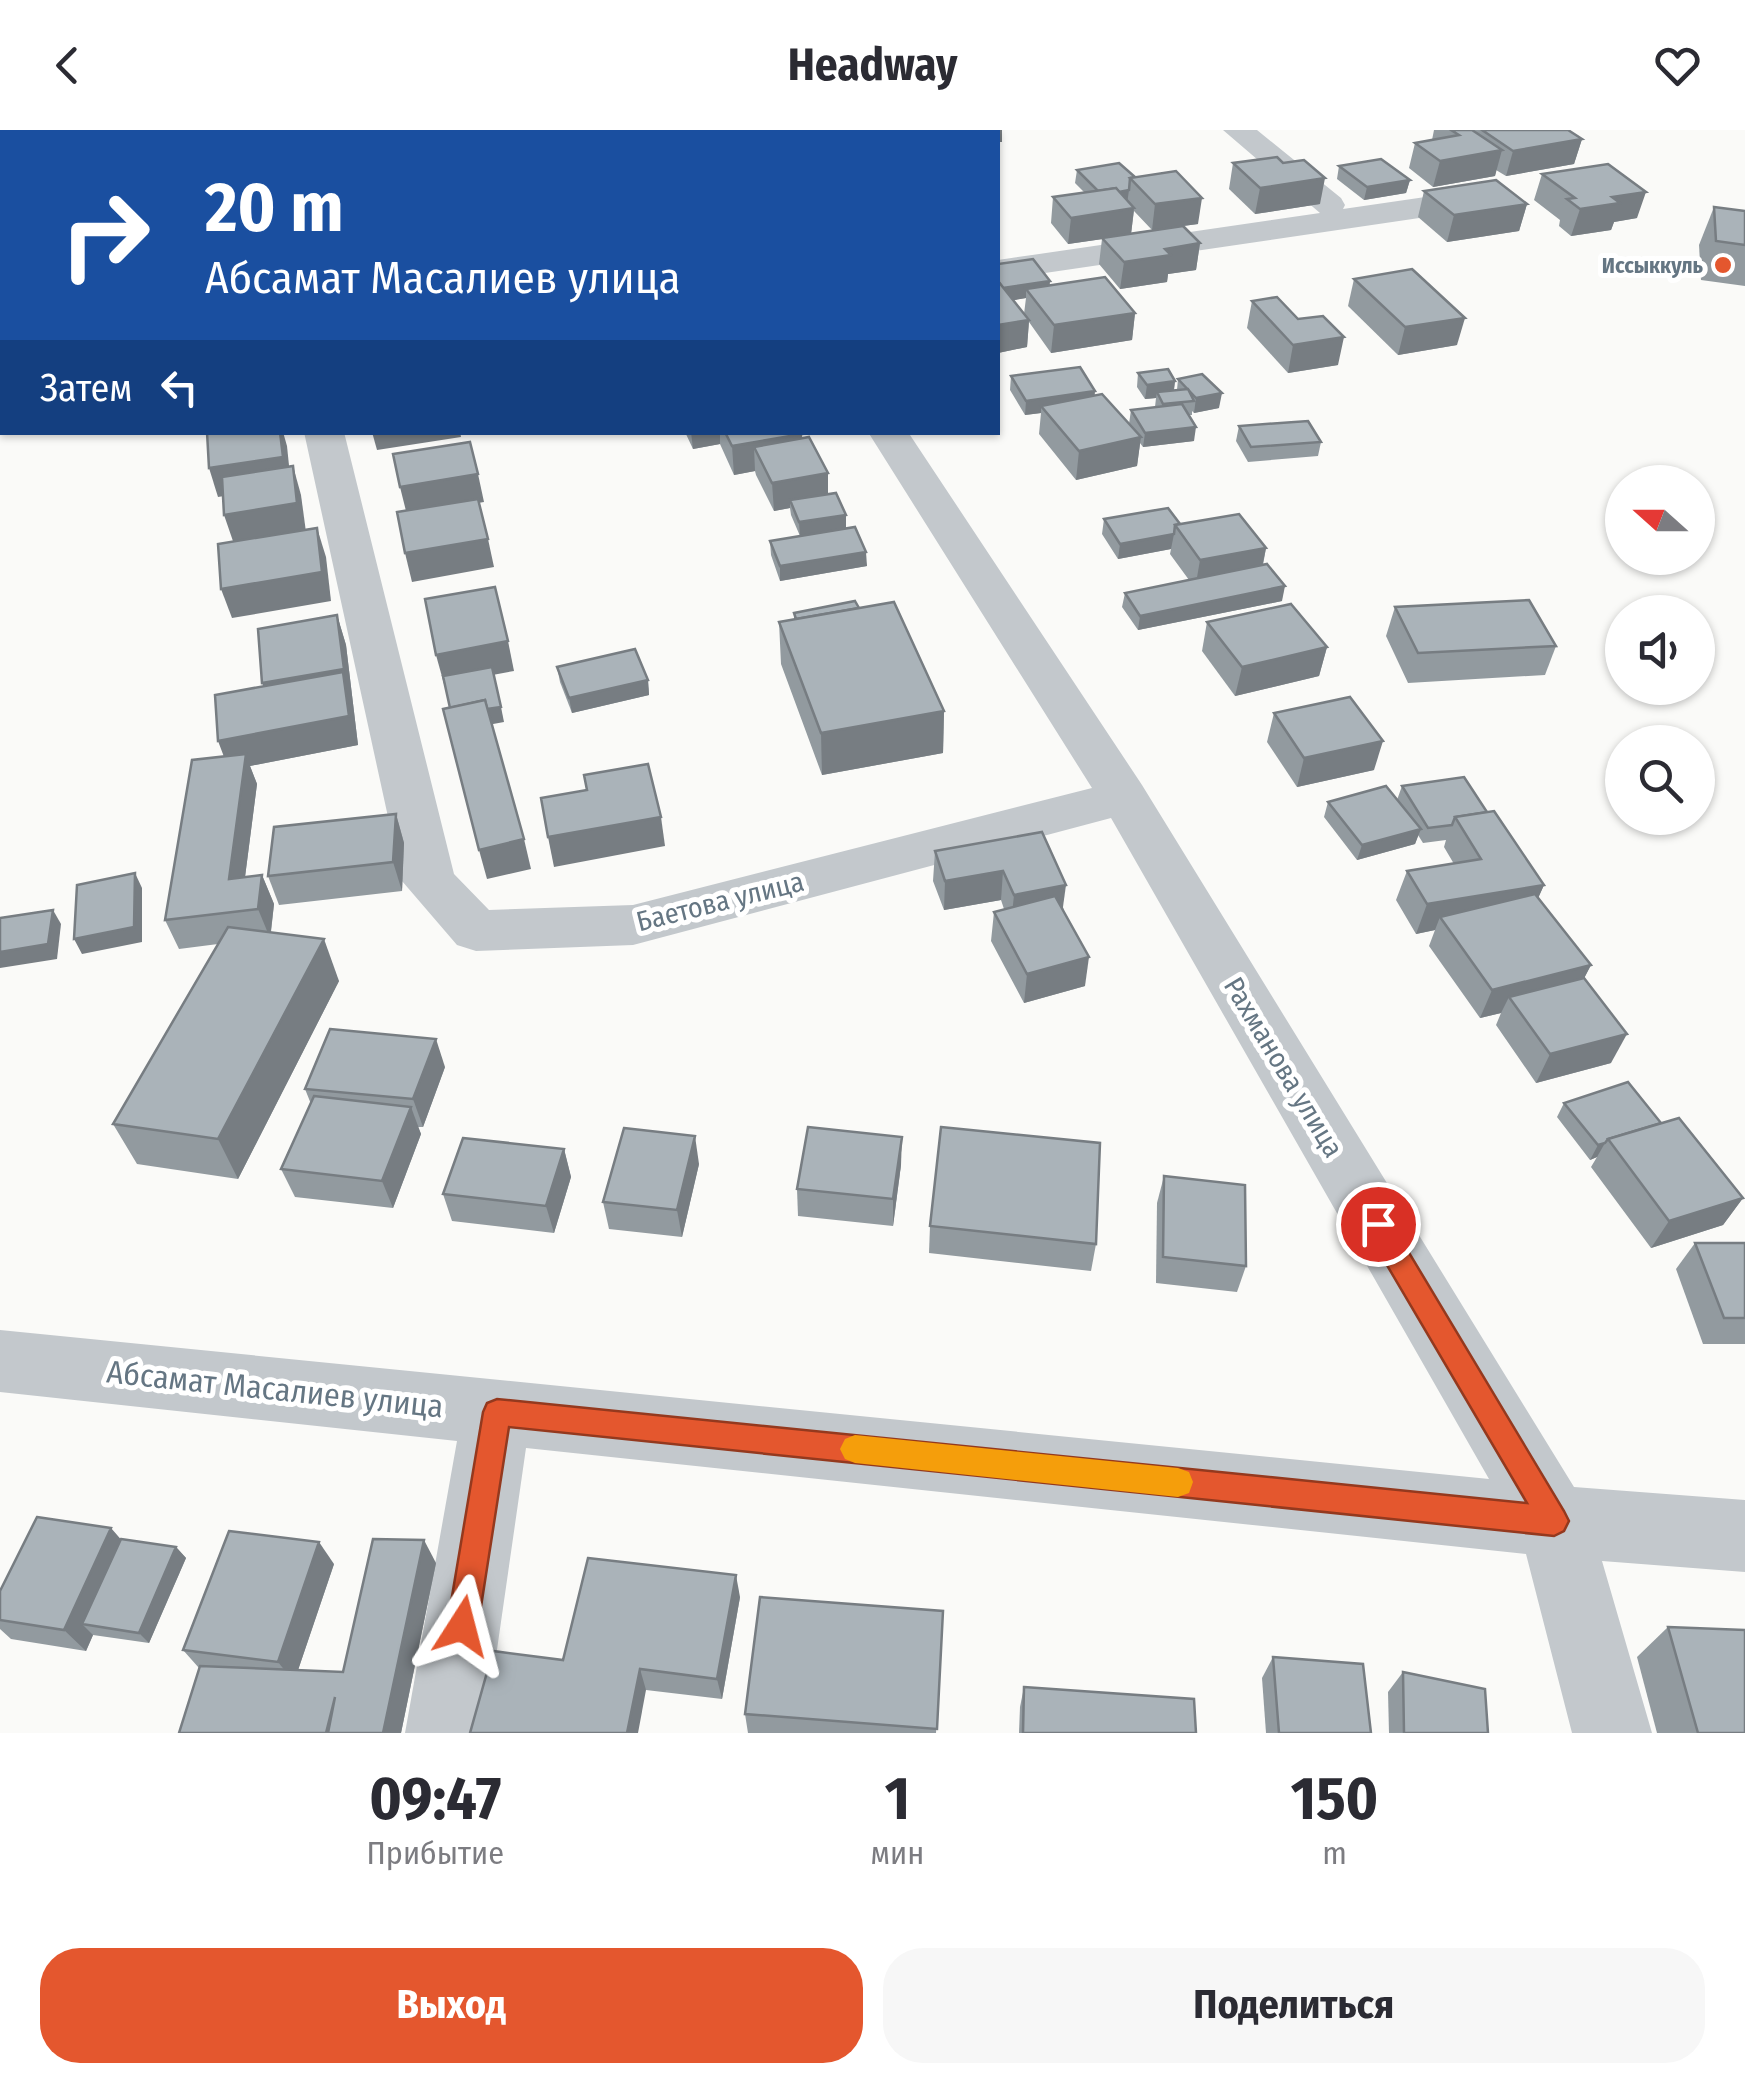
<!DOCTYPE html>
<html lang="ru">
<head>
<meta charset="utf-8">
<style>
	body { margin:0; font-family:"Fira Sans Condensed",sans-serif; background:#f7f7f7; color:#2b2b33; height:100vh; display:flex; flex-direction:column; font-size:38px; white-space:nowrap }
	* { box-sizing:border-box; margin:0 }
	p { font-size:32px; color:#7c7c81 }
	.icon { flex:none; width:55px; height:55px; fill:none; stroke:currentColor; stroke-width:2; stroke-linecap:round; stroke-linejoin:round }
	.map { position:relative; height:1603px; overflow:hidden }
	.panel { display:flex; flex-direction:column; background:#fff; flex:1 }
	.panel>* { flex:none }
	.guide { position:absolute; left:0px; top:0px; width:1000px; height:305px; box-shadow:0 2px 8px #0004; background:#1a4fa0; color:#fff; overflow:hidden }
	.needle { width:65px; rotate:291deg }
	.tools { position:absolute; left:1605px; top:335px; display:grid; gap:20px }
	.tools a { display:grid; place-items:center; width:110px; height:110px; border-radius:50%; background:#fff; box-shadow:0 2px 8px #0004; font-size:50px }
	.pin { position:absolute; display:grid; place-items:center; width:85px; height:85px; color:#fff; margin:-42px; border:5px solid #fff; border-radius:50%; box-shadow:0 2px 10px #0007 }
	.me { position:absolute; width:110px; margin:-55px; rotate:9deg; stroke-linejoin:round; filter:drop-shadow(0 0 8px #0008) }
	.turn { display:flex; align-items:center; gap:35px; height:210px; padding:0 40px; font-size:45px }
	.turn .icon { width:130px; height:130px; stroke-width:2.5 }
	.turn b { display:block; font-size:70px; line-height:85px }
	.then { display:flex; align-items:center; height:95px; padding:0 40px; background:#0003; gap:20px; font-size:38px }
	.eta { display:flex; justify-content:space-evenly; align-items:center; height:170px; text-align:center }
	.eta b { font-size:60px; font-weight:700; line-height:70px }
	.cta { display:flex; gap:20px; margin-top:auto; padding:20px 40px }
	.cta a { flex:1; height:115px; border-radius:40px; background:#e4572e; color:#fff; font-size:40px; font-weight:700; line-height:115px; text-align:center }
	.cta a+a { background:#f7f7f7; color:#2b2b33 }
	header { display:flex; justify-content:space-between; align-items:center; height:130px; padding:0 40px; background:#fff; font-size:45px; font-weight:700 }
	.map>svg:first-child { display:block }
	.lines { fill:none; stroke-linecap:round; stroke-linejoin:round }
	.minor { fill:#c3c8cc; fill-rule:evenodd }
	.wall { fill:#929a9f; fill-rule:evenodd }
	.shaded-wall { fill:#777d82 }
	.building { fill:#aab3b9; stroke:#777d82; stroke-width:2.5 }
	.route { fill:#e4572e; stroke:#94391e; stroke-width:2.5 }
	.slow { fill:#f59e0b }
	.poi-dot { fill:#e4572e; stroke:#fff; stroke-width:4 }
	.labels { text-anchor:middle; stroke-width:10; stroke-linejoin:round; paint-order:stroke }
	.far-poi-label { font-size:22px; font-weight:bold; fill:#657683; stroke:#fff; text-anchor:end }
	.street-label { font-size:28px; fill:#657683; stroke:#fff }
	.near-street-label { font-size:32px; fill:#657683; stroke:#fff }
</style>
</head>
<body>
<header><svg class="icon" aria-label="back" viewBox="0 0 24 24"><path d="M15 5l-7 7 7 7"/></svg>Headway<svg class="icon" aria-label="heart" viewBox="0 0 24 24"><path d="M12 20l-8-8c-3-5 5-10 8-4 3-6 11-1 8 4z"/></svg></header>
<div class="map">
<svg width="1745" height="1603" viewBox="0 0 1745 1603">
	<rect width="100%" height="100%" fill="#fafaf8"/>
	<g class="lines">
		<!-- minor -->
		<g class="minor">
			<rect x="239" y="0" width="30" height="2"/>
			<polygon points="687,0 717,0 718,2 688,2"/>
			<polygon points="1223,0 1257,0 1341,68 1345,75 1343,79 1494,57 1506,60 1510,67 1506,74 1494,77 998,150 998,130 1320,83"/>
			<polygon points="304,302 344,302 454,744 489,780 633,775 1092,658 868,302 908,302 1142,655 1574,1357 1745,1370 1745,1442 1602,1431 1652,1603 1572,1603 1526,1424 526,1318 485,1603 405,1603 457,1311 0,1262 0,1200 1489,1349 1111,688 633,815 476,821 457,815 402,751"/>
		</g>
	</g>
	<!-- wall -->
	<g class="wall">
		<polygon points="1434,0 1568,0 1582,9 1574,34 1506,46 1496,40 1495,46 1433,57 1409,38 1415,13 1432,10"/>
		<polygon points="1233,33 1283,33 1320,74 1255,84 1229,59"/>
		<polygon points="1339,36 1410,50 1406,63 1364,70 1337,49"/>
		<path d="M1077 40 1135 47 1198 94 1183 96 1200 113 1196 140 1168 144 1167 152 1120 159 1099 134 1102 109 1068 114 1051 93 1053 67 1085 63 1075 53ZM1134 81 1152 100 1131 103Z"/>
		<polygon points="1542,44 1637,88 1614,92 1611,100 1571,106 1559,96 1560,90 1534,70"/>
		<polygon points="1424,61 1527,74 1519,101 1447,112 1418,87"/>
		<polygon points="1714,77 1745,81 1745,156 1701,150 1699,115"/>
		<path d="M998 134 1050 155 1135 183 1132 210 1051 223 1029 192 1027 217 998 223ZM1026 168 1024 184 1013 170Z"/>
		<polygon points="1354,149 1457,215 1398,225 1348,176"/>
		<polygon points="1252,171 1338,235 1288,243 1247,198"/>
		<polygon points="1138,243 1175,251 1174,261 1177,260 1178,249 1219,278 1194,283 1192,281 1192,285 1189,285 1194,311 1143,317 1140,313 1137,336 1076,350 1039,304 1041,283 1025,285 1010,260 1011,246 1095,265 1129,294 1131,280 1155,277 1156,268 1145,269 1137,257"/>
		<polygon points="1239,296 1321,312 1318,326 1248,332 1236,311"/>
		<polygon points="685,302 801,302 802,309 828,364 867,436 780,451 771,425 770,411 800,406 791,385 790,378 774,381 756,345 755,341 734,345 720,314 693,319"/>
		<polygon points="1104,389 1180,394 1266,418 1263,435 1282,471 1138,500 1122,477 1125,463 1189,450 1170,424 1171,419 1118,429 1102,404"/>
		<polygon points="1395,477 1556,516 1545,545 1408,553 1386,506"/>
		<polygon points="859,478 944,581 943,623 822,645 781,534 779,492 794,489 794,483"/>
		<polygon points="337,485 346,515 358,615 250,636 257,654 245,747 262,745 274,774 271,802 339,851 238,1049 137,1034 113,994 218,814 179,819 165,790 224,627 263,557"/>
		<polygon points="1207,492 1327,517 1319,546 1235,566 1202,521"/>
		<polygon points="557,537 648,550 649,565 572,583 560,552"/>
		<polygon points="1274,583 1374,640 1297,657 1267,612"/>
		<polygon points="1402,656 1487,682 1544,755 1538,768 1591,835 1584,848 1611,933 1536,953 1496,895 1501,883 1480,888 1429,816 1435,800 1416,804 1396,770 1407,741 1454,734 1444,717 1446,710 1423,713 1418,705 1415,714 1357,730 1324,687 1328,672 1397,670"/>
		<polygon points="396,684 404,713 402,761 279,775 268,746"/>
		<polygon points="1042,702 1085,856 1024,873 991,811 994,782 1004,779 1001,770 944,780 933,751 935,721"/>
		<polygon points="445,937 423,997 418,997 421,1004 393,1078 295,1067 281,1039 311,974 305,959"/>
		<polygon points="1564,973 1661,993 1743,1068 1723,1095 1651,1118 1591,1037 1597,1027 1590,1030 1557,987"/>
		<polygon points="564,1019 571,1047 554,1103 452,1091 443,1064"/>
		<polygon points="699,1034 682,1107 609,1099 603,1072"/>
		<polygon points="901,1035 893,1096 798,1086 797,1059"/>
		<polygon points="1164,1046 1246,1136 1237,1162 1156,1153 1157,1073"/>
		<polygon points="930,1096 1096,1114 1091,1141 929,1123"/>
		<polygon points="1695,1113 1745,1113 1745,1214 1703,1214 1676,1139"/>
		<polygon points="121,1409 176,1417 186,1428 149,1513 93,1505 86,1521 11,1509 0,1499 0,1461"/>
		<polygon points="436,1433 401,1603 179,1603 199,1538 183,1520 334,1434 298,1540 343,1542"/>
		<polygon points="740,1467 722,1569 646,1560 563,1530"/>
		<polygon points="943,1481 936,1603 748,1603 745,1584"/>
		<polygon points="1668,1497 1745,1603 1657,1603 1637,1527"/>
		<polygon points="1273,1527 1371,1603 1266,1603 1262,1548"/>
		<polygon points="1403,1542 1488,1603 1389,1603 1388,1562"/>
		<polygon points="1024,1557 1196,1603 1019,1603 1020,1577"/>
	</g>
	<!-- shaded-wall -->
	<g class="shaded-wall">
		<polygon points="192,0 207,0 208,2 192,2"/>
		<rect x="555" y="0" width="14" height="2"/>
		<polygon points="581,0 612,0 613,2 570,2 570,1"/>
		<polygon points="927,0 944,0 944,2 904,2"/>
		<polygon points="993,0 1002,0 1002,12 998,12 998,2 966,2"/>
		<polygon points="1582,9 1574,34 1506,46 1513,21"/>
		<polygon points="1502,20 1495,46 1433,57 1440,31"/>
		<polygon points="1325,48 1320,74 1255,84 1260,58"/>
		<polygon points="1410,50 1406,63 1364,70 1367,57"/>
		<polygon points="1129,60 1127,74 1102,65"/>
		<polygon points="1646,62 1637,88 1614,92 1611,100 1571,106 1580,79 1612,67"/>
		<polygon points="1202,68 1198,94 1152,100 1155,74"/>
		<polygon points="1527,74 1519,101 1447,112 1454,85"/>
		<polygon points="1134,78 1131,105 1068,114 1071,88"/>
		<polygon points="0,83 2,89 2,117 0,117"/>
		<polygon points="1200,113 1196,140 1168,144 1167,152 1120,159 1124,132 1165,119"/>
		<polygon points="1050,151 1049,165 1026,159 1026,168 998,173 998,159"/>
		<polygon points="1135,183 1132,210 1051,223 1054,195"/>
		<polygon points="1465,188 1457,215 1398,225 1405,197"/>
		<polygon points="1029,190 1027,217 998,223 998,195"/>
		<polygon points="1344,207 1338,235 1288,243 1293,215"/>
		<polygon points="1175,251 1173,265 1157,262 1156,268 1145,269 1147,255"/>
		<polygon points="1095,261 1094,275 1041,276 1041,283 1025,285 1026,271"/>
		<polygon points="1222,263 1219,278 1194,283 1196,268"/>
		<polygon points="1196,297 1194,311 1143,317 1145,303"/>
		<polygon points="280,302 283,302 287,316 291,355 218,367 209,338"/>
		<polygon points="372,302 460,302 461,307 377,320"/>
		<polygon points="691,302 720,302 720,314 693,319"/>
		<polygon points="802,304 803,333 754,317 755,341 734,345 732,316"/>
		<polygon points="1141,307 1137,336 1076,350 1079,321"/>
		<polygon points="293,336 301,365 306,402 234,414 224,385"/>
		<polygon points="828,343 828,371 790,370 790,378 774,381 772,353"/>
		<polygon points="478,344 484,372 407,385 400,357"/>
		<polygon points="846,385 846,399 800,407 799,392"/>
		<polygon points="317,398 326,427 331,471 232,488 221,459"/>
		<polygon points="1174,404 1171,419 1118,429 1120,414"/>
		<polygon points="488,409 494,437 412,452 405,423"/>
		<polygon points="1266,418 1260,447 1195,459 1200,430"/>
		<polygon points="866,422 867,436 780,451 780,436"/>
		<polygon points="1285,456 1282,471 1138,500 1140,486"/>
		<polygon points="337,485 346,515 358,615 250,636 257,654 241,778 229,749 229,640 218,611 273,582 262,553"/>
		<polygon points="508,511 514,541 444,554 436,525"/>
		<polygon points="1327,517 1319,546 1235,566 1242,537"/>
		<polygon points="648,550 649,565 572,583 569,568"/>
		<polygon points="501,577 504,592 455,601 451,586"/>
		<polygon points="944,581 943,623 822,645 821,603"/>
		<polygon points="1383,611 1374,640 1297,657 1304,628"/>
		<polygon points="396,684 404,713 402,761 393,732"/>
		<polygon points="661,687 665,716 554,737 548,707"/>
		<polygon points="1421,699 1415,714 1357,730 1362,715"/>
		<polygon points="524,709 531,739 487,749 479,720"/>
		<polygon points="1003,741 1001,770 944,780 945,751"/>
		<polygon points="135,743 142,758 142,812 82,824 74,809"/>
		<polygon points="262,745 274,774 270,808 258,779"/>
		<polygon points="1066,755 1062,784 1011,794 1014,765"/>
		<polygon points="1544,755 1531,784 1440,787 1435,800 1416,804 1427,774"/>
		<polygon points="53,780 61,794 57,829 0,838 0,822"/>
		<polygon points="324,809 339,851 238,1049 218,1009"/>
		<polygon points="1089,827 1085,856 1024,873 1027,844"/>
		<polygon points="1591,835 1576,864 1509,867 1501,883 1480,888 1492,860"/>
		<polygon points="1627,904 1611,933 1536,953 1550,924"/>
		<polygon points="436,909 445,937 423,997 413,969"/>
		<polygon points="411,977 421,1004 393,1078 382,1051"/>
		<polygon points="695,1006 699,1034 682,1107 677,1080"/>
		<polygon points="902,1007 901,1035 893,1096 893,1069"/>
		<polygon points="1605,1013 1597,1027 1590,1030 1598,1015"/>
		<polygon points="564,1019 571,1047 554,1103 546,1076"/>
		<polygon points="1743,1068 1723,1095 1651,1118 1669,1091"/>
		<polygon points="111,1398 131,1421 82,1494 93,1505 86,1521 64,1500"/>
		<polygon points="424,1410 436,1433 401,1603 383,1603"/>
		<polygon points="319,1412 334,1434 294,1552 278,1532"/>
		<polygon points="176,1417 186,1428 149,1513 139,1503"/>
		<polygon points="736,1445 740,1467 722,1569 717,1549"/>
		<polygon points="640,1539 646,1560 638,1603 627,1603"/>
	</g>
	<!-- building -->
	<g class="building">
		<rect x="133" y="0" width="59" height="2"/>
		<polygon points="328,0 339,0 339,2 305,2"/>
		<polygon points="803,0 857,0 858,1 847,2 805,2"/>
		<polygon points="898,0 927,0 904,2 899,2"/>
		<polygon points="964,0 993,0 966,2"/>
		<polygon points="1451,0 1472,0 1502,20 1440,31 1415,13 1459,5"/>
		<polygon points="1482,0 1568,0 1582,9 1513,21"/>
		<polygon points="1277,27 1283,33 1304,30 1325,48 1260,58 1233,33"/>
		<polygon points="1381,29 1410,50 1367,57 1339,36"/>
		<polygon points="1119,33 1135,47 1130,48 1129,60 1119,62 1116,58 1098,61 1077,40"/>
		<polygon points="1608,34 1646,62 1612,67 1620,73 1580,79 1567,69 1575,68 1542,44"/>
		<polygon points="1176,41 1202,68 1155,74 1130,48"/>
		<polygon points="1496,50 1527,74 1454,85 1424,61"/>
		<polygon points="1116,58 1134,78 1071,88 1053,67"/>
		<polygon points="1714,77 1745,81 1745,115 1716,111"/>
		<polygon points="1183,96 1200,113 1165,119 1171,125 1124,132 1102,108"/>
		<polygon points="1033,129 1050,151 1003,158 998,151 998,134"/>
		<polygon points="1412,139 1465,188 1405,197 1354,149"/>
		<polygon points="1105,147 1135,183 1054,195 1026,159"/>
		<polygon points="998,151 1029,190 998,195"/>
		<polygon points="1277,167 1298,189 1323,186 1344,207 1293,215 1252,171"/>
		<polygon points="1080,237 1095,261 1026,271 1011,246"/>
		<polygon points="1168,239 1175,251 1147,255 1138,243"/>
		<polygon points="1202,244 1222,263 1196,268 1178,249"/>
		<polygon points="1188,259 1194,271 1163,274 1157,262"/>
		<polygon points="1102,264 1141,307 1079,321 1041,276"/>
		<polygon points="1182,274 1196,297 1145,303 1131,280"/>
		<polygon points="1308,291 1321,312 1251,317 1239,296"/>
		<polygon points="207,302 280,302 283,327 209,338"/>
		<polygon points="725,302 801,302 802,304 732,316"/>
		<polygon points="809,307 828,343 772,353 754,317"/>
		<polygon points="470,312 478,344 400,357 393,324"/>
		<polygon points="293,336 297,373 224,385 222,347"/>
		<polygon points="836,363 846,385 799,392 790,370"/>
		<polygon points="478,369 488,409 405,423 397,382"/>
		<polygon points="1168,378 1180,394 1175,395 1174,404 1120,414 1104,389"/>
		<polygon points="1239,384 1266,418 1200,430 1175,395"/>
		<polygon points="855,397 866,422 780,436 770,411"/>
		<polygon points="317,398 322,442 221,459 218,414"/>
		<polygon points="1267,434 1285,456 1140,486 1125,463"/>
		<polygon points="495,457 508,511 436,525 425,469"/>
		<polygon points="1529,470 1556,516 1418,523 1395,477"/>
		<polygon points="855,471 859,478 796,489 794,483"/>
		<polygon points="894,472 944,581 821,603 779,492"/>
		<polygon points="1291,474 1327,517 1242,537 1207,492"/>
		<polygon points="337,485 344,539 262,553 258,499"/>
		<polygon points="635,519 648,550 569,568 557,537"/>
		<polygon points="492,537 501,577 487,579 485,570 450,578 443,546"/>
		<polygon points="343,542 349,586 218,611 215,565"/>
		<polygon points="1350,567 1383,611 1304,628 1274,583"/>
		<polygon points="485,570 524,709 479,720 443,579"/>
		<polygon points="246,624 229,749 262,745 258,779 165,790 192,630"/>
		<polygon points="648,634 661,687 548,707 541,668 587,660 584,645"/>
		<polygon points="1464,647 1487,682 1455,687 1452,695 1428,698 1402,656"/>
		<polygon points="1386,656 1421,699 1362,715 1328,672"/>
		<polygon points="1494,681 1544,755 1427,774 1407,741 1481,729 1455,687"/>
		<polygon points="396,684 393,732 268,746 274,697"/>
		<polygon points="1042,702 1066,755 1014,765 1003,741 945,751 935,721"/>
		<polygon points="135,743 134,797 74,809 77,755"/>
		<polygon points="1535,764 1591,835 1492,860 1440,787"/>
		<polygon points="1055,766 1089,827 1027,844 994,782"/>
		<polygon points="53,780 48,814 0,822 0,788"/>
		<polygon points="228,797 324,809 218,1009 113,994"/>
		<polygon points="1584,848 1627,904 1550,924 1509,867"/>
		<polygon points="330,899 436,909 413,969 305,959"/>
		<polygon points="1628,952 1661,993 1608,1009 1605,1013 1598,1015 1564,973"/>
		<polygon points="314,966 411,977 382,1051 281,1039"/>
		<polygon points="1679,988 1743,1068 1669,1091 1608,1009"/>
		<polygon points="808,997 902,1007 893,1069 797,1059"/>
		<polygon points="941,997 1100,1013 1096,1114 930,1096"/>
		<polygon points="624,998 695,1006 677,1080 603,1072"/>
		<polygon points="463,1008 564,1019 546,1076 443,1064"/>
		<polygon points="1164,1046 1245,1055 1246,1136 1163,1127"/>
		<polygon points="1695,1113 1745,1113 1745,1188 1724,1188"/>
		<polygon points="37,1387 111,1398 64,1500 0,1490 0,1461"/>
		<polygon points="229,1401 319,1412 278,1532 183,1520"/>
		<polygon points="121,1409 176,1417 139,1503 82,1494"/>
		<polygon points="373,1409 424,1410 383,1603 328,1603 335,1567 326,1603 179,1603 200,1536 343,1542"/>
		<polygon points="588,1428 736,1445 717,1549 640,1539 627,1603 470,1603 493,1521 563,1530"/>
		<polygon points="760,1467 943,1481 937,1599 745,1584"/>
		<polygon points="1668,1497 1745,1500 1745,1603 1698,1603"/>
		<polygon points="1273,1527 1363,1534 1371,1603 1279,1603"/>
		<polygon points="1403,1542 1485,1559 1488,1603 1404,1603"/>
		<polygon points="1024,1557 1194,1569 1196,1603 1023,1603"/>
	</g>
	<!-- route -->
	<polygon class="route" points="1378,1083 1387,1086 1564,1381 1569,1391 1564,1401 1554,1406 509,1297 478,1496 474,1507 462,1512 451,1507 447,1496 483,1282 487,1273 497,1269 1527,1373 1368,1103 1365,1094 1368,1086"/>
	<!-- slow -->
	<polygon class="slow" points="855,1305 1178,1338 1189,1342 1193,1352 1189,1363 1178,1367 855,1333 845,1329 840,1319 845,1309"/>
	<!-- markers -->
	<circle class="poi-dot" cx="1723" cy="135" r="10"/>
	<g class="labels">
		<!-- far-poi labels -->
		<g class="far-poi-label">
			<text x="1703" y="143">Иссыккуль</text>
		</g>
		<!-- street labels -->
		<g class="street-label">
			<text transform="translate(720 771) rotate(-14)" y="10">Баетова улица</text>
			<text transform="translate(1284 937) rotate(59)" y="10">Рахманова улица</text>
		</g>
		<!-- near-street labels -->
		<g class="near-street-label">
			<text transform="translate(275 1259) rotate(6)" y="11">Абсамат Масалиев улица</text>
		</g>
	</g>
</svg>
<div class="tools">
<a><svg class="needle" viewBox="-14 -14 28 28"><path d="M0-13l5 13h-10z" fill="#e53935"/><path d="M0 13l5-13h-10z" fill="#7c7c81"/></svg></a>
<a><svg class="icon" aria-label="sound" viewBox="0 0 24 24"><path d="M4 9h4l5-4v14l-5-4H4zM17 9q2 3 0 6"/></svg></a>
<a><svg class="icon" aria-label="search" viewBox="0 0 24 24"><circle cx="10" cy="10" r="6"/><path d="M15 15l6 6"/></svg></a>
</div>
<div class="pin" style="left:1378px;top:1094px;background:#d93025"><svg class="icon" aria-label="arrive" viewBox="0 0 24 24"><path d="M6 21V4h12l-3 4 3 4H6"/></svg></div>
<svg class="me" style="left:462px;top:1496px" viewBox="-20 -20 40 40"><path d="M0-17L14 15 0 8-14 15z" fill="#e4572e" stroke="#fff" stroke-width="4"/></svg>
<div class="guide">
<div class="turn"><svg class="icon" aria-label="right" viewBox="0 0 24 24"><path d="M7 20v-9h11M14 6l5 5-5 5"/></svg><div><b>20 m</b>Абсамат Масалиев улица</div></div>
<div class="then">Затем<svg class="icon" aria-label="left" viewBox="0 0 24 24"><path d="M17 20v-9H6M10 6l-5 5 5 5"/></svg></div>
</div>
</div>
<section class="panel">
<div class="eta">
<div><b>09:47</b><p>Прибытие</p></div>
<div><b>1</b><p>мин</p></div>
<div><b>150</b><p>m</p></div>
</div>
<div class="cta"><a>Выход</a><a>Поделиться</a></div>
</section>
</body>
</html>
